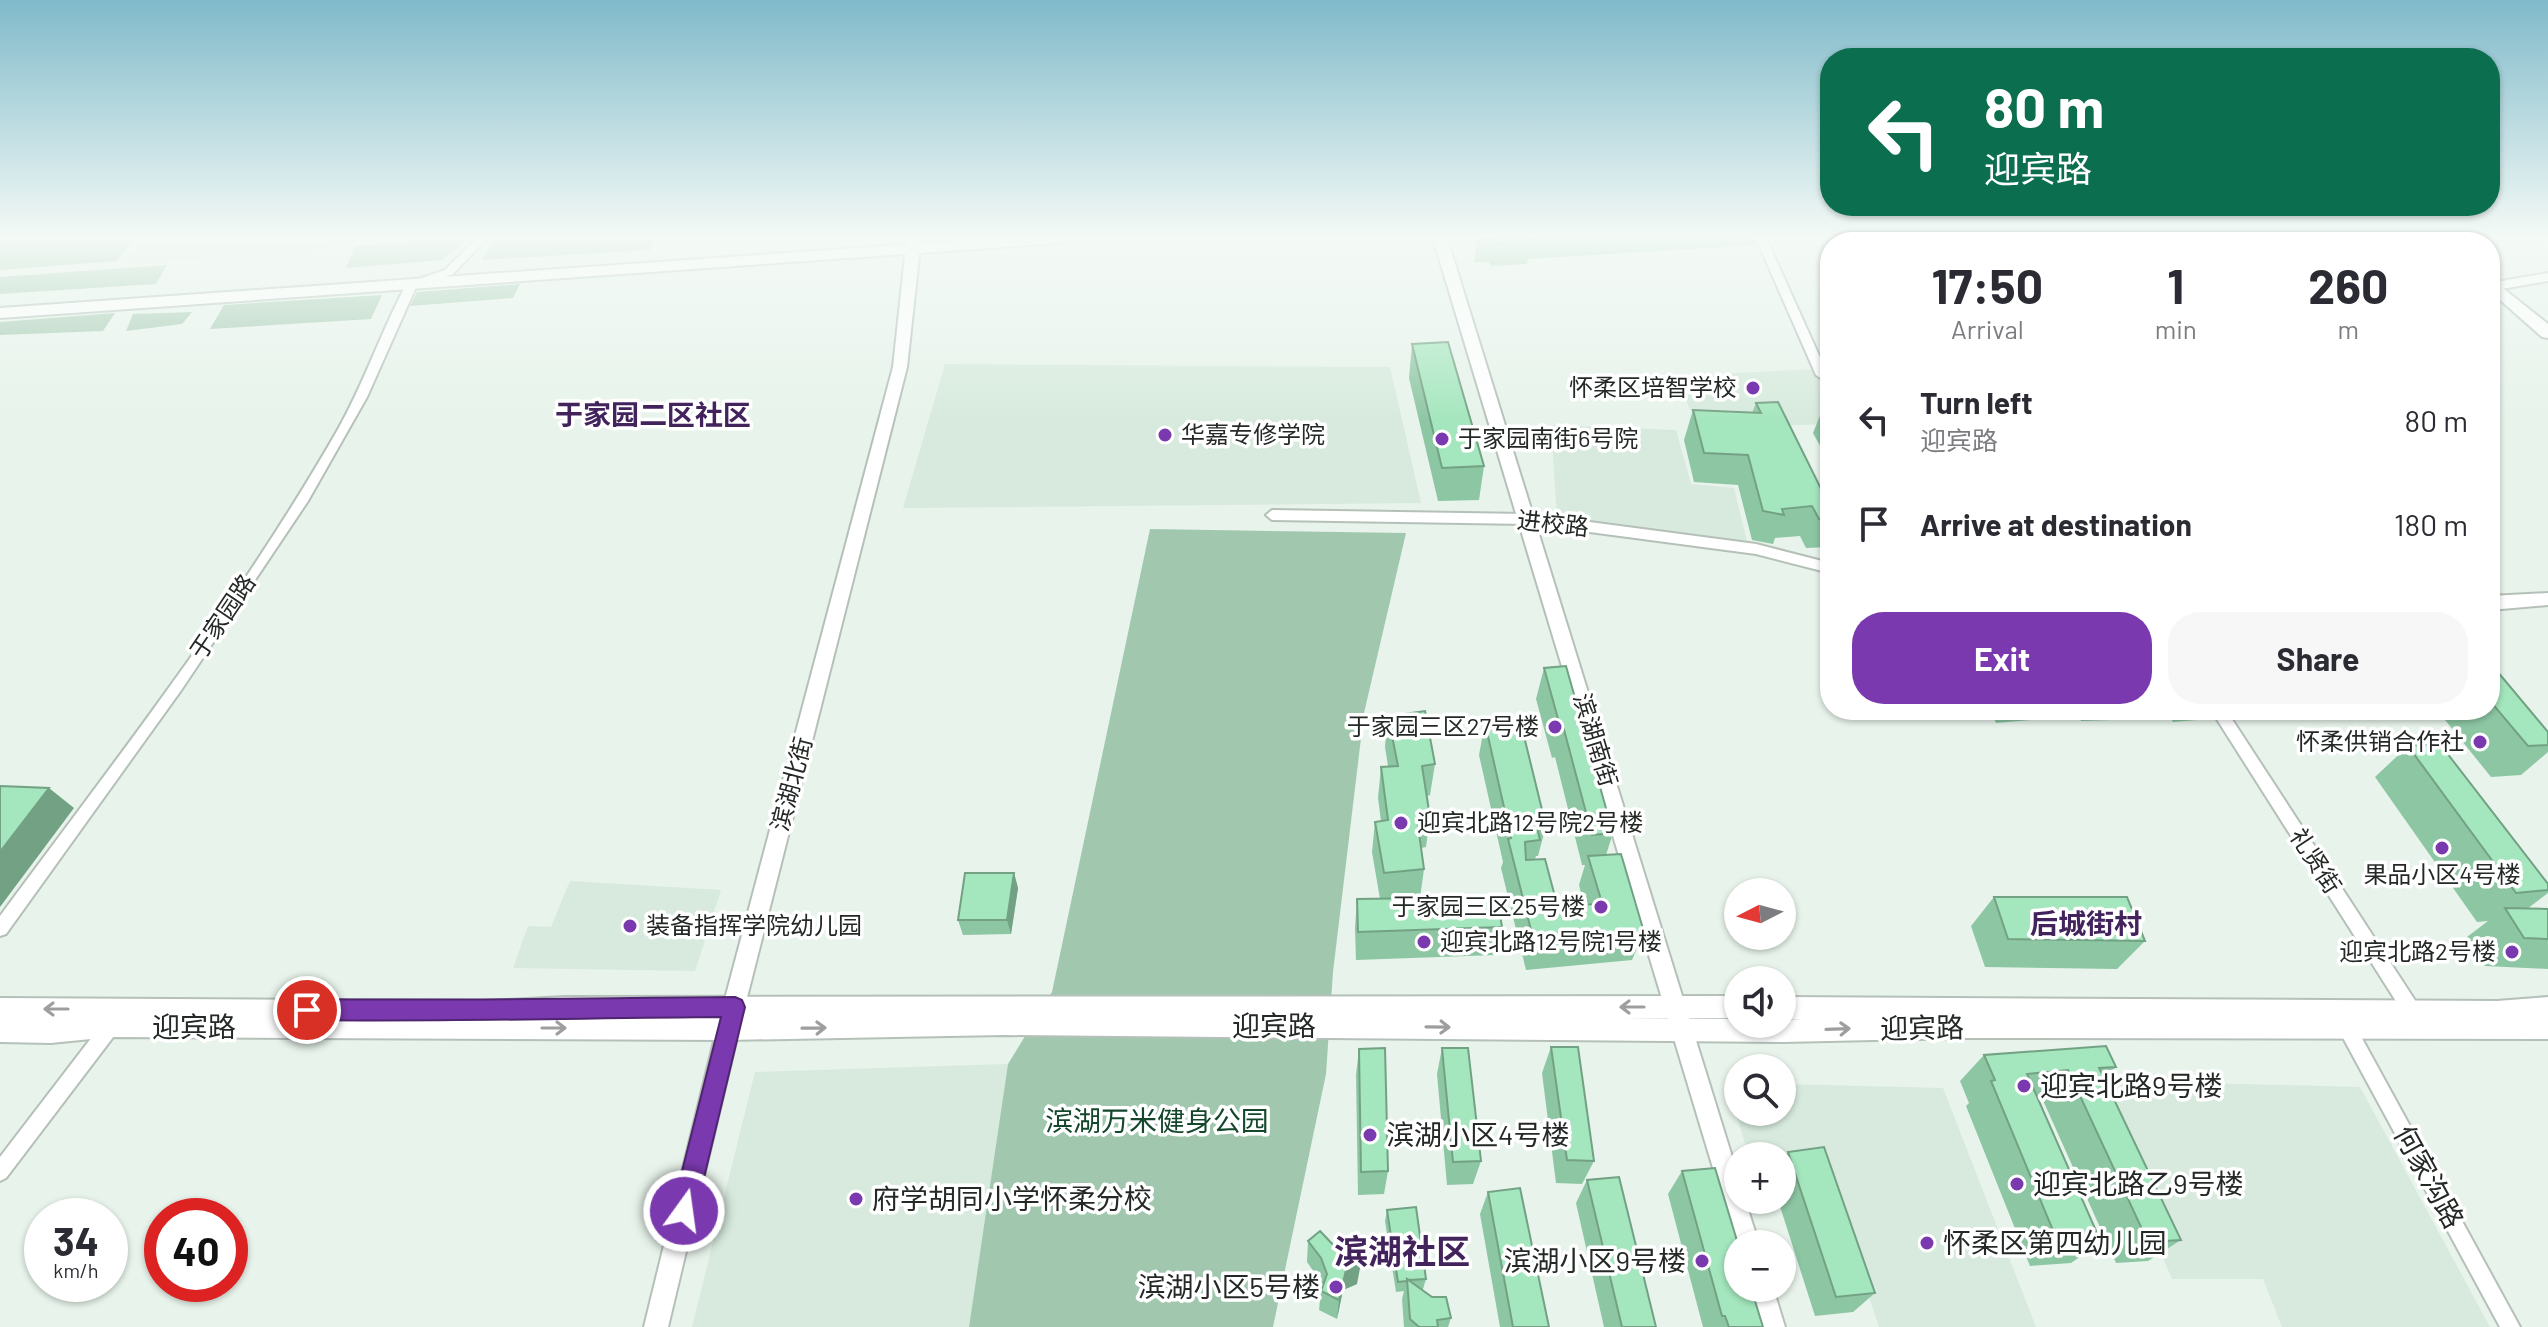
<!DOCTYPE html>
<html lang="en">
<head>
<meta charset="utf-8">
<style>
	body { margin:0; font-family:Barlow,"Noto Sans SC",sans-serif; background:#f7f7f7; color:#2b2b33; height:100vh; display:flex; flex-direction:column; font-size:30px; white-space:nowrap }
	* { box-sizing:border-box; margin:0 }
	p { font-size:26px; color:#7c7c81 }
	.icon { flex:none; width:44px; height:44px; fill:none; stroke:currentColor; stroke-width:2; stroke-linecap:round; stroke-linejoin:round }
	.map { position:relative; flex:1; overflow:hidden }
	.sheet { position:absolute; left:1820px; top:232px; width:680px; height:488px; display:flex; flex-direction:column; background:#fff; border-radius:32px; box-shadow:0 2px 6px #0004 }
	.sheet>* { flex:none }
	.hud { position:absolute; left:1820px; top:48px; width:680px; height:168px; border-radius:32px; box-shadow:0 2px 6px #0004; background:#0b6e4f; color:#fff; overflow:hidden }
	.needle { width:52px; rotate:264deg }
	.fabs { position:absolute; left:1724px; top:878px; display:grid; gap:16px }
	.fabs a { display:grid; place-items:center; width:72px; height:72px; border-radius:50%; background:#fff; box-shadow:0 2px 6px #0004; font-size:40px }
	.speed { position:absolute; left:24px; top:1198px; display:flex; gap:16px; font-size:40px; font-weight:700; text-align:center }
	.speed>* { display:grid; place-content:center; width:104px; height:104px; border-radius:50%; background:#fff; box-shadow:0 2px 6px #0004; line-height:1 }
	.speed small { font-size:20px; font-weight:400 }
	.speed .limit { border:12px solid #d22; background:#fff; color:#111 }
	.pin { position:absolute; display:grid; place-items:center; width:68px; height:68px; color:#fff; margin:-34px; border:4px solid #fff; border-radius:50%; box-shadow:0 2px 8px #0007 }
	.me { position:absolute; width:88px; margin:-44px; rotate:14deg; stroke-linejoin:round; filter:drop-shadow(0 0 6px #0008) }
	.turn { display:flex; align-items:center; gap:28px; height:168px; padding:0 32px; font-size:36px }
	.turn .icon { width:104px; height:104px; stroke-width:2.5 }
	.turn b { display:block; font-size:56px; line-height:68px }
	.eta { display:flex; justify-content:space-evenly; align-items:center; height:136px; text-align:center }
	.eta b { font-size:48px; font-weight:700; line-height:56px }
	.action { display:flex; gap:16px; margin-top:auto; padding:16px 32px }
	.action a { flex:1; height:92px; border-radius:32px; background:#7a39ae; color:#fff; font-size:32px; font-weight:700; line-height:92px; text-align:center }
	.action a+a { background:#f7f7f7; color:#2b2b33 }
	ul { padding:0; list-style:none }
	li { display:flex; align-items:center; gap:24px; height:104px; padding:0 32px }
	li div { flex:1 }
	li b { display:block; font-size:30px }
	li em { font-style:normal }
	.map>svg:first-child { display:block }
	.built { fill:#d7eadd }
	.green { fill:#a1c8af }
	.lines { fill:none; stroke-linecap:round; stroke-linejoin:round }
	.minor-casing { stroke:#b5c0b9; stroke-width:4 }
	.tertiary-casing { stroke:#b5c0b9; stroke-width:4 }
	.secondary-casing { stroke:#b5c0b9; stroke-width:4 }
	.minor { fill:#fff; fill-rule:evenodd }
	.tertiary { fill:#fff; fill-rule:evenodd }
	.secondary { fill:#fff; fill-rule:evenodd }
	.wall { fill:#8dc6a3 }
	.shaded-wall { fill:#73a184 }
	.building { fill:#a4e6bd; stroke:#73a184; stroke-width:2 }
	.oneway { stroke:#9d9f9d }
	.route { fill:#7a39ae; stroke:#4f2571; stroke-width:2 }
	.poi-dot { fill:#7a39ae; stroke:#fff; stroke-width:3 }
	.labels { text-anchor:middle; stroke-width:7; stroke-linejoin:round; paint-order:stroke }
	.poi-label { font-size:24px; fill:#252926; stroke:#fff; text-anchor:end }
	.street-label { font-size:24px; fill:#252926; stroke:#fff }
	.quarter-label { font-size:28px; font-weight:bold; fill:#42235c; stroke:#fff }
	.near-street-label { font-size:28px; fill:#252926; stroke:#fff }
	.near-poi-label { font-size:28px; fill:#252926; stroke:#fff; text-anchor:start }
	.near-park-label { font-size:28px; fill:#15472c; stroke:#fff }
	.near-quarter-label { font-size:34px; font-weight:bold; fill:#42235c; stroke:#fff }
</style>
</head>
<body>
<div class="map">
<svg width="2548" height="1327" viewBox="0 0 2548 1327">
	<rect width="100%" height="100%" fill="#e7f3eb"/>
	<!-- built -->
	<g class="built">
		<polygon points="144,238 422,238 330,244 328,250 127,264"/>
		<polygon points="945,364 1390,367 1421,503 903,508"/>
		<polygon points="1817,369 1830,400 1830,424 1698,428 1676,376"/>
		<polygon points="1551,425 1676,430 1691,484 1734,488 1747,541 1729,543 1557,517"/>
		<polygon points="570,881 721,890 695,971 513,968 528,926 551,927"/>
		<polygon points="1008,1064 969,1327 692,1327 755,1072"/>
		<polygon points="2088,1080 2360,1087 2490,1327 2282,1327 2263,1279 2172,1279"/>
		<polygon points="1726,1082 1738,1083 1738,1112 1782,1112 1782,1084 1943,1088 2036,1327 1879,1327 1823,1156 1782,1159 1782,1156 1749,1156"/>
	</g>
	<!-- green -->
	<g class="green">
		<polygon points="0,238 133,238 117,261 0,270"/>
		<polygon points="462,238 466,241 442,260 346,268 355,246"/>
		<polygon points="495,238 653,238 650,250 482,260"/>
		<polygon points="167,265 156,284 0,294 0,277"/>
		<polygon points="520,284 513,298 410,306 417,292"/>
		<polygon points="382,295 371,319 210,329 224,305"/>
		<polygon points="192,312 182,324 126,331 133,314"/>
		<polygon points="115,313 103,331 0,335 0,322"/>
		<polygon points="1150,529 1406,533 1364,713 1333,972 1326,1074 1273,1327 969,1327 1008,1064 1052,992"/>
	</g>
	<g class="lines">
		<!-- minor casing -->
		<g class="minor-casing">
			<g id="minor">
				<path d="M477 238H487L453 274 416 287 367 397 308 501 182 689 6 934 0 936V916C117 758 239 602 337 431 364 384 381 331 407 283L445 270Z"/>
				<polygon points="1756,238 1766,238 1826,371 1830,370 1830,378 1822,379 1816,375"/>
				<polygon points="1272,510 1529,514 1756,544 1830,563 1830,573 1756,554 1529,524 1272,520 1266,515"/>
				<polygon points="2211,710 2226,710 2418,1005 2420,1011 2418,1017 2412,1019 2406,1017"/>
				<polygon points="111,1018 117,1020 119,1026 117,1032 6,1178 0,1181 0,1157 105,1020"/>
				<polygon points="2347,1020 2353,1022 2520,1327 2500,1327 2341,1034 2339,1028 2341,1022"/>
			</g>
		</g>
		<!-- tertiary casing -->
		<g class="tertiary-casing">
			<g id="tertiary">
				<polygon points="907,238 921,238 907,367 739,1029 668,1327 644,1327 717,1029 893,367"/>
				<polygon points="1433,238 1447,238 1738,1176 1738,1200 1745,1200 1759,1244 1738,1244 1738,1251"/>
				<polygon points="2548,273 2548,281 2490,291 2490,283"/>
				<polygon points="2548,593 2548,605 2490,610 2490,596"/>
				<polygon points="1749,1288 1773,1288 1785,1327 1761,1327"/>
			</g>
		</g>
		<!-- secondary casing -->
		<g class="secondary-casing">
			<g id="secondary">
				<polygon points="1002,238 1068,238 1060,243 0,318 0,308"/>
				<polygon points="2115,238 2130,238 2134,242 2117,242"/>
				<polygon points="2428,238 2445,238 2449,242 2431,242"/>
				<polygon points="2490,278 2548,324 2548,338 2542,337 2490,291"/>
				<polygon points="1738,996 1738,1018 1620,1018 1738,1019 1738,1024 1782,1024 1782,1020 1802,1019 1782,1019 1782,997 2497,1001 2548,997 2548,1039 1966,1038 1783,1042 1003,1035 728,1040 111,1037 51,1043 0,1042 0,998 486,1001 565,997"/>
			</g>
		</g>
		<!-- minor -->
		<use href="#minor" class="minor"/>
		<!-- tertiary -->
		<use href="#tertiary" class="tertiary"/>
		<!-- secondary -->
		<use href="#secondary" class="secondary"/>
	</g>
	<!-- wall -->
	<g class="wall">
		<polygon points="1478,238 1758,238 1756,245 1528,259 1527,264 1491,266 1489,262 1474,262"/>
		<polygon points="1966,238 2022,238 2023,239 2022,242 1965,242 1967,239"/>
		<polygon points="1412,344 1484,466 1479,500 1438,501 1409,378"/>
		<polygon points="1756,403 1828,503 1830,503 1830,547 1806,548 1800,536 1775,538 1773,544 1752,540 1738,485 1694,482 1684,440 1693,410 1752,413"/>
		<polygon points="1825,403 1830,403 1830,464 1813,433"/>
		<polygon points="2490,665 2548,732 2548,752 2521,775 2491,777 2437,710 2490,710"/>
		<polygon points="1544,668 1613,833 1606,855 1644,932 1632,960 1526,970 1501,868 1503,862 1479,755 1485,723 1546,826 1538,856 1536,856 1535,859 1558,908 1584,905 1579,885 1585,865 1582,865 1555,757 1552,758 1536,699"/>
		<polygon points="1990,710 2038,710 2031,720 1996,723"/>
		<polygon points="2075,710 2121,710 2113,720 2081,721"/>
		<polygon points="2166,710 2206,710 2197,720 2173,722"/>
		<polygon points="1388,716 1435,764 1430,795 1427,796 1430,817 1426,847 1421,848 1424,869 1420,898 1502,927 1495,955 1356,960 1355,928 1357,899 1380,899 1372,852 1375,822 1381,821 1378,798 1381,767 1388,766 1385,747"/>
		<polygon points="2408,746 2548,884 2548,893 2527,909 2548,909 2548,969 2485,966 2467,937 2488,921 2477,922 2375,777"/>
		<polygon points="1014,873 1018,888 1011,934 963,935 958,920"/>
		<polygon points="1994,897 2145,941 2117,969 1985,967 1971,926"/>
		<polygon points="1551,1047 1594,1161 1582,1184 1556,1183 1542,1073"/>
		<polygon points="1442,1048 1481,1161 1473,1184 1447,1185 1437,1074"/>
		<polygon points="1359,1049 1388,1171 1384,1194 1358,1195 1356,1075"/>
		<polygon points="1984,1055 2116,1067 2104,1078 2181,1240 2148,1261 2116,1263 2041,1096 2037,1096 2101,1242 2071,1263 2030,1266 1966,1106 1969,1103 1960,1081"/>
		<polygon points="1788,1152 1875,1293 1853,1312 1815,1316 1778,1200 1782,1200 1782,1160"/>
		<polygon points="1682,1171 1763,1327 1703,1327 1668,1194"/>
		<polygon points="1587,1180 1656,1327 1604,1327 1576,1203"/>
		<polygon points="1488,1192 1549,1327 1500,1327 1480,1214"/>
		<polygon points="1387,1210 1426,1279 1423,1289 1422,1289 1451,1318 1448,1327 1404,1327 1402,1299 1404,1291 1396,1292 1385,1221"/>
		<polygon points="1308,1241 1357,1284 1343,1290 1337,1319 1319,1310 1321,1291 1322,1286 1319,1279 1307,1262"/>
	</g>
	<!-- shaded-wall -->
	<g class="shaded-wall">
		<polygon points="49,788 74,808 0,907 0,852"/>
		<polygon points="1014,873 1018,888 1011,934 1007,920"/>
		<polygon points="1361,1263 1357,1284 1343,1290 1337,1319 1339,1300 1346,1270"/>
	</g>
	<!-- building -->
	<g class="building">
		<polygon points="1478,238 1530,238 1531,241 1494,244 1492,240 1477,240"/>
		<polygon points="1908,238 1930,238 1933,242 1910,242"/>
		<polygon points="1978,238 2022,238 2023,239 2002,240 2003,242 1981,242"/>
		<polygon points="1448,342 1484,466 1442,468 1412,344"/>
		<polygon points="1778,402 1828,503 1830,503 1830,519 1819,519 1812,506 1782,509 1784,515 1763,511 1748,455 1704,453 1693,410 1761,413 1756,403"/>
		<polygon points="1825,403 1830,403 1830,413"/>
		<polygon points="2490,665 2492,665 2548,732 2548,745 2528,746 2490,701"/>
		<polygon points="1566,666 1613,833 1592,835 1563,726 1560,726 1544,668"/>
		<polygon points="1425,711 1435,764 1422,766 1430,817 1417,819 1424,869 1384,873 1375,822 1388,820 1381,767 1398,766 1388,716"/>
		<polygon points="1520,720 1546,826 1537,827 1540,840 1525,842 1526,860 1545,859 1558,908 1602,903 1588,856 1621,854 1644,932 1534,942 1508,839 1511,838 1485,723"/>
		<polygon points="2440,744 2548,884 2548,890 2516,893 2408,746"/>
		<polygon points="0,786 49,788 0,852"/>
		<polygon points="965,873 1014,873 1007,920 958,920"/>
		<polygon points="1497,897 1502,927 1358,932 1357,899"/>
		<polygon points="1994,897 2127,897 2145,941 2008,939"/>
		<polygon points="2505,908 2548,909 2548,939 2524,938"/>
		<polygon points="2106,1046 2116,1067 2099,1068 2181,1240 2148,1242 2068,1070 2027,1074 2101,1242 2059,1245 1991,1081 1995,1080 1984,1055"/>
		<polygon points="1551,1047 1578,1047 1594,1161 1567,1160"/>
		<polygon points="1385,1048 1388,1171 1361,1172 1359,1049"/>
		<polygon points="1442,1048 1468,1048 1481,1161 1453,1162"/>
		<polygon points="1824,1147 1875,1293 1836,1297 1788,1152"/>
		<polygon points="1715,1168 1738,1244 1738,1288 1751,1288 1763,1327 1729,1327 1725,1316 1722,1316 1682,1171"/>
		<polygon points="1619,1177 1656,1327 1622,1327 1587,1180"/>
		<polygon points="1520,1188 1549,1327 1513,1327 1488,1192"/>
		<polygon points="1416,1207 1426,1279 1409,1280 1407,1279 1407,1281 1398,1282 1387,1210"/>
		<polygon points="1320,1231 1338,1250 1353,1245 1361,1263 1346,1270 1339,1300 1321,1291 1327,1274 1321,1258 1308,1241"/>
		<polygon points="1407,1279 1432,1297 1446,1297 1451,1318 1437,1320 1438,1327 1419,1327 1410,1319"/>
	</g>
	<!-- one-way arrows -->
	<defs><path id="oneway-shaft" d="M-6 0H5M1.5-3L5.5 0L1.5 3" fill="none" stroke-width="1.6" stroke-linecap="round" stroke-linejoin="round" transform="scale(2)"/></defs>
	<g class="oneway">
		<use href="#oneway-shaft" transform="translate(1632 1007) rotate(180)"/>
		<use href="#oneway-shaft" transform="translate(56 1009) rotate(-180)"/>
		<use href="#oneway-shaft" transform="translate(1438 1027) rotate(1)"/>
		<use href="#oneway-shaft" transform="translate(554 1028)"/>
		<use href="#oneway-shaft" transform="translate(814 1028) rotate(-1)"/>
		<use href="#oneway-shaft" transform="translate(1838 1029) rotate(-2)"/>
	</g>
	<!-- sky -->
	<linearGradient id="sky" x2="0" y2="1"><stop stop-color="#80baca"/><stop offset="0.56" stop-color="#f4faf6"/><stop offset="1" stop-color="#f4faf6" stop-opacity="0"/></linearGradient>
	<rect width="2548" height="423" fill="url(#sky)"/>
	<!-- route -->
	<path class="route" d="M735 997 742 1000 745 1007 696 1211 693 1219 684 1223 676 1219 672 1211 721 1017C583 1018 445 1022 307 1020L300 1017 296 1010 300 1002 307 999C450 1001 592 998 735 997Z"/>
	<!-- markers -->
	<g class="poi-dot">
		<circle cx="1753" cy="388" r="8"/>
		<circle cx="1165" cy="435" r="8"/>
		<circle cx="1442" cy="439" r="8"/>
		<circle cx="1555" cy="727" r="8"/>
		<circle cx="2480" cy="742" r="8"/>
		<circle cx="1401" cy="823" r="8"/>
		<circle cx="2442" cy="848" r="8"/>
		<circle cx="1601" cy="907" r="8"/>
		<circle cx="630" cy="926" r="8"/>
		<circle cx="1424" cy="942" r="8"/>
		<circle cx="2512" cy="952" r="8"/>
		<circle cx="2024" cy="1086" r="8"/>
		<circle cx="1370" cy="1135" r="8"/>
		<circle cx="2017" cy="1184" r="8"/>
		<circle cx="856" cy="1199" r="8"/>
		<circle cx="1927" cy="1243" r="8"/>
		<circle cx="1702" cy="1261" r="8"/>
		<circle cx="1336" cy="1287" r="8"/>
	</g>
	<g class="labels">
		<!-- poi labels -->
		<g class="poi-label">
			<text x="1737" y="396">怀柔区培智学校</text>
			<text x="1181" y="443" text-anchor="start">华嘉专修学院</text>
			<text x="1458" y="447" text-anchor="start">于家园南街6号院</text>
			<text x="1539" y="735">于家园三区27号楼</text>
			<text x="2464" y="750">怀柔供销合作社</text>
			<text x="1417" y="831" text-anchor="start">迎宾北路12号院2号楼</text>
			<text x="2442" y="883" text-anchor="middle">果品小区4号楼</text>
			<text x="1585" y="915">于家园三区25号楼</text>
			<text x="646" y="934" text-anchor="start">装备指挥学院幼儿园</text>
			<text x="1440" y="950" text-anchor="start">迎宾北路12号院1号楼</text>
			<text x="2496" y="960">迎宾北路2号楼</text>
		</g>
		<!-- street labels -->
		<g class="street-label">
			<text transform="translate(1553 524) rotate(6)" y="8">进校路</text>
			<text transform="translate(223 617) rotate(-56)" y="8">于家园路</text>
			<text transform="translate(1595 740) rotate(73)" y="8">滨湖南街</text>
			<text transform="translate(792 784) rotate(-75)" y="8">滨湖北街</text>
			<text transform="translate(2315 861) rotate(57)" y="8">礼贤街</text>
		</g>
		<!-- quarter labels -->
		<g class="quarter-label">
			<text x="653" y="425">于家园二区社区</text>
			<text x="2086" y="934">后城街村</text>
		</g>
		<!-- near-street labels -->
		<g class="near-street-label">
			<text x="1274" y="1036">迎宾路</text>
			<text x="194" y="1037">迎宾路</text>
			<text transform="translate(1922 1028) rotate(-1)" y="10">迎宾路</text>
			<text transform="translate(2429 1177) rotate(61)" y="10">何家沟路</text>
		</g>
		<!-- near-poi labels -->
		<g class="near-poi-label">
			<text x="2040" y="1096">迎宾北路9号楼</text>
			<text x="1386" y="1145">滨湖小区4号楼</text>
			<text x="2033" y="1194">迎宾北路乙9号楼</text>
			<text x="872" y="1209">府学胡同小学怀柔分校</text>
			<text x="1943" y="1253">怀柔区第四幼儿园</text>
			<text x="1686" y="1271" text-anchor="end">滨湖小区9号楼</text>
			<text x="1320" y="1297" text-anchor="end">滨湖小区5号楼</text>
		</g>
		<!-- near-park labels -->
		<g class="near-park-label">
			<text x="1157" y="1131">滨湖万米健身公园</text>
		</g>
		<!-- near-quarter labels -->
		<g class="near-quarter-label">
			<text x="1402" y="1264">滨湖社区</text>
		</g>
	</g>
</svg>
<div class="fabs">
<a><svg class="needle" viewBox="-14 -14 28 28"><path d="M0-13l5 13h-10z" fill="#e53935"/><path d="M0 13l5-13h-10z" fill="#7c7c81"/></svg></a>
<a><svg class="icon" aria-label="sound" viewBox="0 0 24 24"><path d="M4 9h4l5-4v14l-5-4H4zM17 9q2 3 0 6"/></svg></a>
<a><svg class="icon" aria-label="search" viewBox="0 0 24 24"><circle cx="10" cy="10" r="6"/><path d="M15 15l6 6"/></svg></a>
<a>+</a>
<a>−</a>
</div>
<div class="speed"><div>34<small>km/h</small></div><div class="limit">40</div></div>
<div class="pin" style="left:307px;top:1010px;background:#d93025"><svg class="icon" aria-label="arrive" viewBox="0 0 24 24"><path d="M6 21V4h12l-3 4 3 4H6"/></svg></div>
<svg class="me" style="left:684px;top:1211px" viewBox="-20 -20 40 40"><circle r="17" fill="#7a39ae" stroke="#fff" stroke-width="3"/><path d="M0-11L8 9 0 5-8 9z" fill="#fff"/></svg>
<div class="hud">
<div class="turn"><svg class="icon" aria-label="left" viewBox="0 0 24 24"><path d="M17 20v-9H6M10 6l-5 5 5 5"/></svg><div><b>80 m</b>迎宾路</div></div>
</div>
<section class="sheet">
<div class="eta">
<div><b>17:50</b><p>Arrival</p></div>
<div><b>1</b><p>min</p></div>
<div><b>260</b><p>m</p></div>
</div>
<ul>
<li><svg class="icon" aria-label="left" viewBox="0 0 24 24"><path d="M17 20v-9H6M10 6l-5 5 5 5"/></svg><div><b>Turn left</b><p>迎宾路</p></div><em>80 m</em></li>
<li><svg class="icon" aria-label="arrive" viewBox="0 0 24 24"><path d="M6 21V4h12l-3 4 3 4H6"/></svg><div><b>Arrive at destination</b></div><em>180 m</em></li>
</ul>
<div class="action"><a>Exit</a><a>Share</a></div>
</section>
</div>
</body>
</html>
